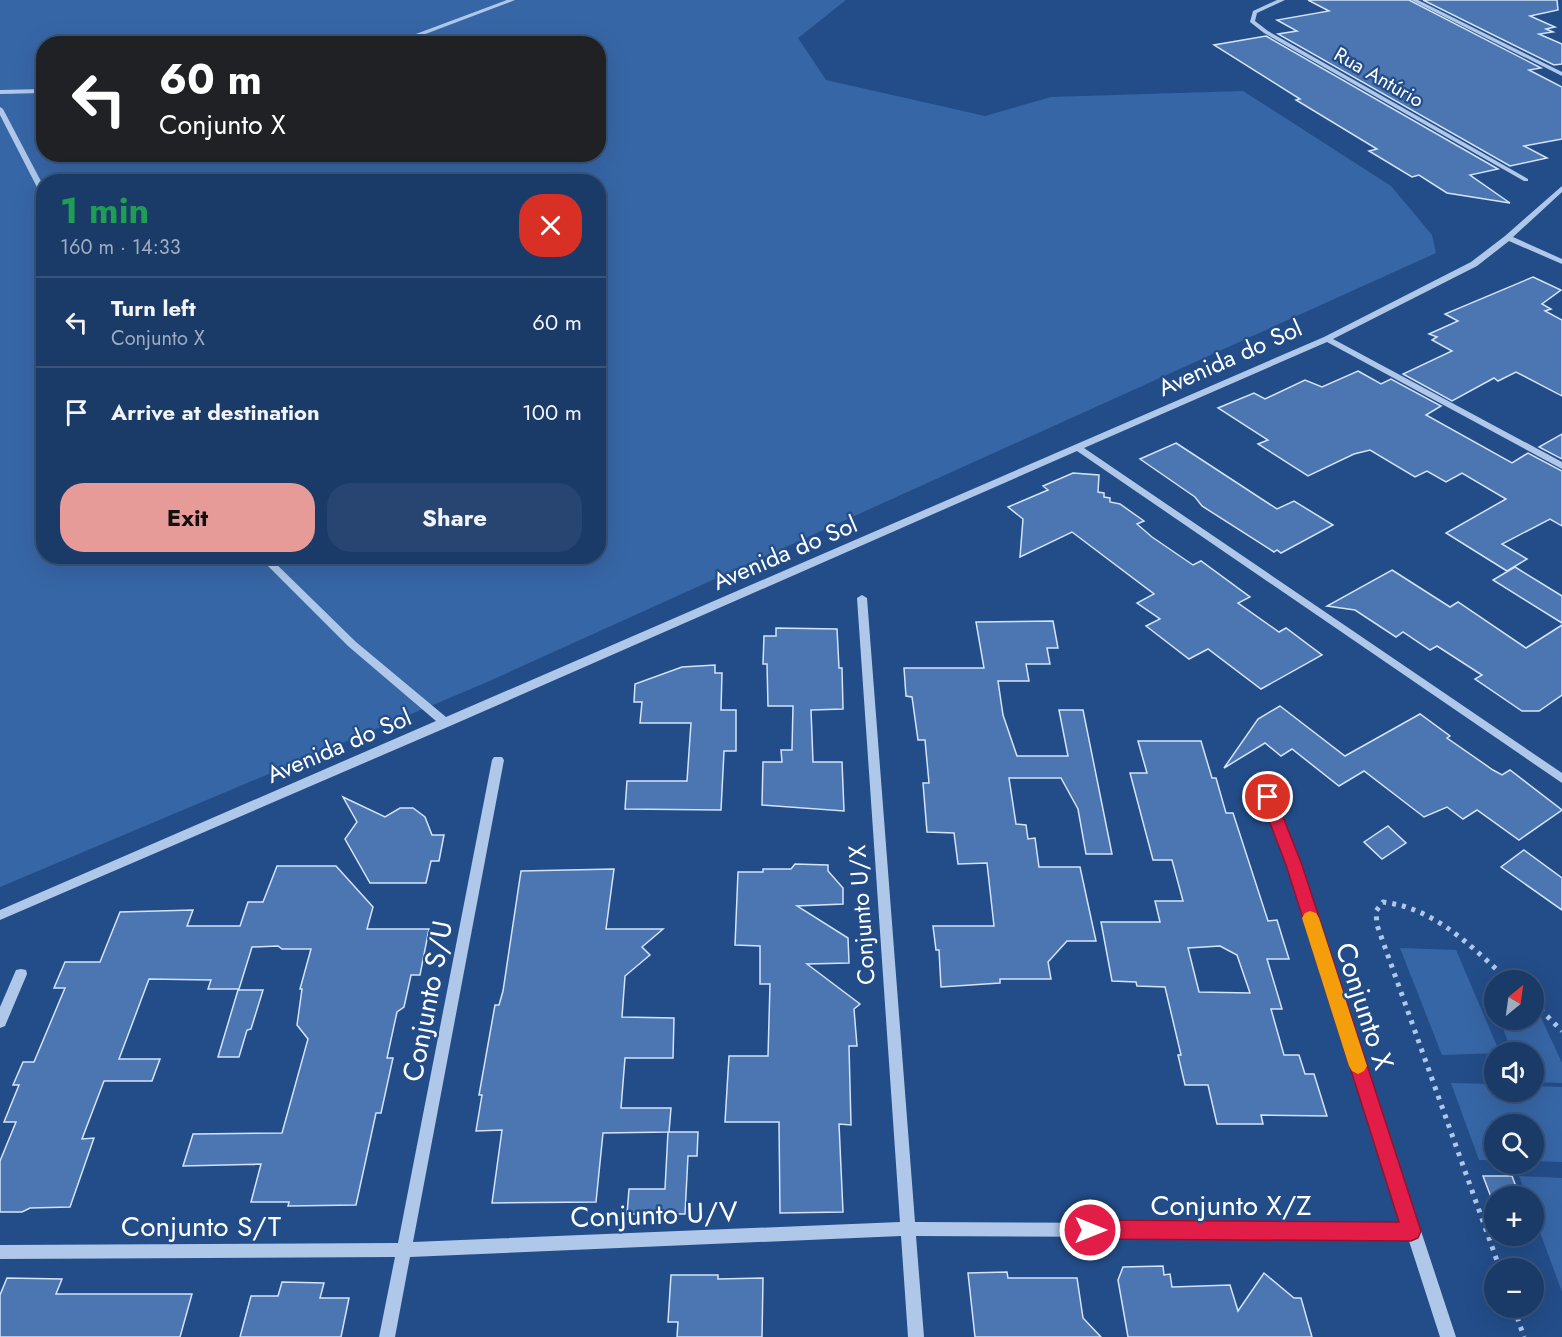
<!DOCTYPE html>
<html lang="en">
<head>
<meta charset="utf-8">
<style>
	body { margin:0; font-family:Jost,sans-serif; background:#274570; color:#f1f3f6; height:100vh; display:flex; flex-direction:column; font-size:22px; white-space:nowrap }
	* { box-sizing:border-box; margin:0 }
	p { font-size:20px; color:#9fadc0 }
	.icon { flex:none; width:33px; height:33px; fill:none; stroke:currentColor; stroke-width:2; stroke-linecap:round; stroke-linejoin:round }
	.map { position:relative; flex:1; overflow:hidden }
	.drawer { position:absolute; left:36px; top:174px; width:570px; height:390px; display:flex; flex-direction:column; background:#1a3a67; border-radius:24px; box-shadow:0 6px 24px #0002,0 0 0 2px #38547b }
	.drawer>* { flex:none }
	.hud { position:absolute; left:36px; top:36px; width:570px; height:126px; border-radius:24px; box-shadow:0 6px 24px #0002,0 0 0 2px #38547b; background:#202124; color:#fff; overflow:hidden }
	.needle { width:39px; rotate:29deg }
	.controls { position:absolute; left:1484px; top:970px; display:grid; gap:12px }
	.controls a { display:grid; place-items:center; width:60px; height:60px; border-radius:50%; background:#1a3a67; box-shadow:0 6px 24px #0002,0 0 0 2px #38547b; font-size:30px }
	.pin { position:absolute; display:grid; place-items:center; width:51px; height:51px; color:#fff; margin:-26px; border:3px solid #fff; border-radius:50%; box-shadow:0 2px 6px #0007 }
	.me { position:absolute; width:66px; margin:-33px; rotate:90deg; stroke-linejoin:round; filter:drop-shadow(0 0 4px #0008) }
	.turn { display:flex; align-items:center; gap:21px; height:126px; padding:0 24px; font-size:27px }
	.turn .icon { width:78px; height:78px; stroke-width:2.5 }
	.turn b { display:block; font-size:42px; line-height:51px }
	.round { display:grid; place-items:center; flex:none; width:63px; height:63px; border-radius:24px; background:#274570 }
	.head { display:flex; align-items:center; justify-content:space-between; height:102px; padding:0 24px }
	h1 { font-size:36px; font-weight:700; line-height:45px; color:#1e9e55 }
	.primary-button { display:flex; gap:12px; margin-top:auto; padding:12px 24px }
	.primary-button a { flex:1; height:69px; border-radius:24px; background:#e69b98; color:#111; font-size:24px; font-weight:700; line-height:69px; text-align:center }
	.primary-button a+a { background:#274570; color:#f1f3f6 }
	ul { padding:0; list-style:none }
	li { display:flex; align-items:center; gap:18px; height:90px; padding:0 24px; border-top:2px solid #38547b }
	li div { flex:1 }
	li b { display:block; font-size:22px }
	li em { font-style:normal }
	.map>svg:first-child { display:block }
	.green { fill:#3766a6; fill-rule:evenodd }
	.building { fill:#4b76b1; stroke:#d3e3f8; stroke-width:1.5; fill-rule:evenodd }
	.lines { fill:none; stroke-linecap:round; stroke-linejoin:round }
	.path { stroke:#afc8ea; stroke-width:5; stroke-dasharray:4 6; stroke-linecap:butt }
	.minor { fill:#afc8ea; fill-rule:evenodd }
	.route { fill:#e11d48; stroke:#92132f; stroke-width:1.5 }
	.slow { fill:#f59e0b }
	.labels { text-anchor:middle; stroke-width:4.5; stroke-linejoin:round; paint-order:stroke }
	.far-street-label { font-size:20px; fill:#fff; stroke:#234d89 }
	.street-label { font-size:24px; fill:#fff; stroke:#234d89 }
	.near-street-label { font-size:28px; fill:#fff; stroke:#234d89 }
</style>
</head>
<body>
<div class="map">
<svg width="1562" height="1337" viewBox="0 0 1562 1337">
	<rect width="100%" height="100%" fill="#234d89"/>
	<!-- green -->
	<g class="green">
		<path d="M0 0H846L798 38 826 80 985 116 1051 97 1243 91 1391 186 1432 235 1436 253 485 683 0 887ZM44 44H598V154H44ZM44 182H598V556H44Z"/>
		<polygon points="1400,948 1456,950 1500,1053 1442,1055"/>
		<polygon points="1533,1013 1539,1013 1562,1063 1562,1083 1533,1082 1533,1053 1512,1053 1500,1020 1533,1020"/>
		<polygon points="1451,1083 1494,1084 1494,1092 1533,1092 1533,1086 1562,1087 1562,1162 1533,1161 1533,1125 1494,1125 1494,1160 1479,1160"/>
		<polygon points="1519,1176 1562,1178 1562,1292 1533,1213 1533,1197 1527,1197"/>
	</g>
	<!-- building -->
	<g class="building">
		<polygon points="1308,0 1409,0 1541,68 1529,70 1562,87 1562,139 1524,146 1547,158 1510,166 1278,34 1297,31 1277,20 1329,11"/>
		<polygon points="1423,0 1557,0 1558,10 1530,16 1555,27 1546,29 1553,32 1539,34 1562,44 1562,64 1554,65"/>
		<polygon points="1266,36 1498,169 1470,175 1510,203 1447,193 1419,175 1412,177 1369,151 1377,149 1296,100 1300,99 1214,45"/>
		<polygon points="1533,277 1561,290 1542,304 1551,309 1545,311 1562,320 1562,396 1516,372 1498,381 1494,378 1452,401 1403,374 1452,351 1432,340 1437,337 1429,334 1458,321 1445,314"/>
		<polygon points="1358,371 1381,384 1391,379 1441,406 1426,415 1512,463 1528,453 1562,471 1562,526 1550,519 1502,544 1527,559 1507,571 1446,533 1506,499 1462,473 1446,482 1427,471 1415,477 1370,450 1354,454 1308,476 1258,444 1268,440 1218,408 1254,393 1265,399 1305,380 1322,387"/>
		<polygon points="1562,434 1562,459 1539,447"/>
		<polygon points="1176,443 1277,509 1294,501 1333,525 1281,553 1277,550 1274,552 1202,506 1195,497 1140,459"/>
		<polygon points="1073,473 1099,475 1098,492 1104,493 1104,497 1110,498 1110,502 1120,504 1144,521 1137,524 1152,537 1193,565 1201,561 1250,597 1238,603 1279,632 1286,628 1322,655 1261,689 1208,649 1189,659 1146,626 1160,619 1137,603 1154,594 1072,532 1020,557 1023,519 1008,507 1048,490 1043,486"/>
		<polygon points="1515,567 1562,596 1562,623 1493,580"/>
		<polygon points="1392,570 1450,607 1458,602 1526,648 1562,625 1562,695 1539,711 1522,711 1475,679 1482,675 1437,646 1430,650 1403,632 1396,637 1355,610 1327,606"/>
		<polygon points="1053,621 1058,648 1047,648 1050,664 1026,664 1029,681 998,681 1003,715 1017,756 1068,756 1059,710 1083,710 1112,854 1086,854 1078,809 1061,778 1009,778 1016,824 1026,825 1028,839 1035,838 1039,867 1080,867 1096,941 1067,941 1048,962 1051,979 1000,979 1000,983 941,987 939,950 936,950 933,926 994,926 987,863 958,864 954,833 927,832 923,783 929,783 925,740 918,740 912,697 906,696 904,668 984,668 976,622"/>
		<polygon points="776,628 837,629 839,668 842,668 843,709 811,710 813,762 842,762 844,811 762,805 763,762 782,762 781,750 792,750 793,706 768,706 767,664 763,664 764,636 776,636"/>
		<polygon points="715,665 715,673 722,673 721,710 736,710 736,751 724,751 721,810 625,809 627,781 687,781 691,723 640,723 642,702 634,702 635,684 682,667"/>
		<polygon points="1280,706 1345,756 1420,714 1450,736 1447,738 1493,770 1502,775 1510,770 1562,810 1519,840 1477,810 1463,819 1447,807 1424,817 1364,771 1339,786 1292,749 1281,756 1265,743 1224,768 1258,719"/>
		<path d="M1138 741H1201L1212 778H1216L1226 813H1233L1268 921 1277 920 1289 959H1267L1282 1009H1271L1284 1055H1299L1305 1074H1314L1327 1116 1261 1115 1263 1124H1217L1208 1085H1185L1178 1055H1181L1165 987 1137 986 1136 982 1112 981 1101 922H1160L1155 901H1183L1172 860H1153L1130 773H1147ZM1220 946 1237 955 1250 993 1199 992 1188 948Z"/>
		<polygon points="343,797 385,817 400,808 413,808 425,817 432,835 444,835 439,861 431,861 426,883 370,883 345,839 357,822"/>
		<polygon points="1388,826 1406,843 1382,859 1364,842"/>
		<polygon points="1524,850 1562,878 1562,910 1501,867"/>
		<polygon points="795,864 828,865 828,871 843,888 843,904 797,906 848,938 849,963 807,964 860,1004 854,1009 857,1046 849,1046 851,1125 839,1124 843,1212 780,1213 779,1122 725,1122 729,1056 768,1056 770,984 760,984 760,946 735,945 738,872 763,872 763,869 791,869"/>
		<polygon points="277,866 336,866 373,907 367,929 429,929 420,975 411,975 404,1007 397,1012 387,1058 393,1058 381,1113 376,1113 356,1205 288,1206 289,1202 251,1202 261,1164 183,1166 193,1134 282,1133 308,1039 297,1025 302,989 300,989 311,949 282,949 278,946 252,947 239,989 208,989 211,980 149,979 119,1059 160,1059 152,1081 104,1081 82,1139 94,1138 70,1207 30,1208 22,1212 0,1212 0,1161 16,1122 4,1122 19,1085 13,1085 23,1062 34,1062 65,988 54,988 65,962 100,962 120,912 193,910 187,926 240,926 248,902 263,902"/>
		<polygon points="614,869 606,929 663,929 642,947 650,955 625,976 622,1017 674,1018 673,1058 625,1058 621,1108 671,1108 669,1132 603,1133 596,1202 492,1203 502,1130 476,1131 482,1095 479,1095 495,1005 499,1005 503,991 521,871"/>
		<polygon points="238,990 263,990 251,1029 247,1030 239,1057 218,1057"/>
		<polygon points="668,1132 698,1132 697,1156 688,1156 685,1214 627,1214 629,1189 665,1189"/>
		<polygon points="1483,1176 1512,1176 1520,1197 1491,1197"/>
		<polygon points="1163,1266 1164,1275 1170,1274 1172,1287 1230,1285 1238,1311 1264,1273 1294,1298 1301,1298 1312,1337 1128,1337 1118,1280 1123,1267"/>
		<polygon points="1007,1272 1008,1278 1077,1278 1083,1318 1101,1337 975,1337 968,1273"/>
		<polygon points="671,1275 718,1275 718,1279 763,1278 762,1337 677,1337 678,1322 668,1322"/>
		<polygon points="7,1278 62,1279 56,1294 192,1294 180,1337 0,1337 0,1295"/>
		<polygon points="282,1282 324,1283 320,1298 349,1298 341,1337 240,1337 251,1296 278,1296"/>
	</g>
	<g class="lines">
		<!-- path -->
		<g class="path">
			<polyline points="1533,1002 1562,1031"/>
			<path d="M1500 1269 1377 925 1376 911 1383 902C1435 908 1472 947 1509 981"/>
			<polyline points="1514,1308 1524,1337"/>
		</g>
		<!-- minor -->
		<g class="minor">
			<polygon points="507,0 515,0 399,44 389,44"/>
			<polygon points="1277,0 1285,0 1257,13 1255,21 1268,31 1528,179 1528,181 1524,181 1264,33 1250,22 1253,11"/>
			<polygon points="1411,0 1418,0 1562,72 1562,76"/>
			<polygon points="44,89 44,93 0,94 0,90"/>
			<polygon points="0,107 3,109 44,187 44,197 41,195 0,115"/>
			<polygon points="1562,186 1562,192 1513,237 1562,259 1562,264 1509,241 1477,266 1333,339 1562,462 1562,469 1327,342 1084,448 1562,773 1562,783 1077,451 450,726 0,920 0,910 436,721 348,646 258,556 268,556 356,642 446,717 1324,337 1471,262 1505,236"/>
			<polygon points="862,595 867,598 915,1222 1403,1224 1310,931 1262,797 1264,794 1272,794 1274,797 1322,931 1456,1337 1440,1337 1408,1238 916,1236 924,1337 908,1337 901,1236 410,1257 395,1337 379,1337 395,1257 0,1259 0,1245 398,1243 492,760 494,757 502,757 504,760 413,1242 900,1222 857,598"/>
			<polygon points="21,969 26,970 27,974 5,1026 0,1028 0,1007 16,970"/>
		</g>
	</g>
	<!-- route -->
	<polygon class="route" points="1268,792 1275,797 1302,865 1421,1231 1418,1238 1411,1241 1090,1239 1084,1236 1081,1230 1084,1223 1090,1220 1399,1222 1286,865 1260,797"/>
	<!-- slow -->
	<polygon class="slow" points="1310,911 1316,913 1319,918 1367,1066 1364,1071 1358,1074 1352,1071 1349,1066 1302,918 1305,913"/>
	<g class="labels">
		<!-- far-street labels -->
		<g class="far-street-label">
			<text transform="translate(1379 77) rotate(30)" y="7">Rua Antúrio</text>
		</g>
		<!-- street labels -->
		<g class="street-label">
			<text transform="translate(1230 358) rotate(-24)" y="8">Avenida do Sol</text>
			<text transform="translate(785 553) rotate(-23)" y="8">Avenida do Sol</text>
			<text transform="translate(339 746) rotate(-23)" y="8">Avenida do Sol</text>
			<text transform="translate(862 915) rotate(-94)" y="8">Conjunto U/X</text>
		</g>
		<!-- near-street labels -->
		<g class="near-street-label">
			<text transform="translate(427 1001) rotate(-79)" y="10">Conjunto S/U</text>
			<text transform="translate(1365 1006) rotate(72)" y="10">Conjunto X</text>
			<text x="1231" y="1215">Conjunto X/Z</text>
			<text transform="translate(654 1214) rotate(-2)" y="10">Conjunto U/V</text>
			<text x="201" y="1236">Conjunto S/T</text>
		</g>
	</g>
</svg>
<div class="controls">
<a><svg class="needle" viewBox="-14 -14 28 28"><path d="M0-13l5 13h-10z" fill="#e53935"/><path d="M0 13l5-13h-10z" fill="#9fadc0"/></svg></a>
<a><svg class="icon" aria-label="sound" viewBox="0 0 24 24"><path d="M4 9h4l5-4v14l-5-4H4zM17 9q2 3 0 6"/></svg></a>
<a><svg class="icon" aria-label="search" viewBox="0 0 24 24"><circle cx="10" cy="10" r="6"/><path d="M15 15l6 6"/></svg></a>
<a>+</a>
<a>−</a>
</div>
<div class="pin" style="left:1268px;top:797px;background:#d93025"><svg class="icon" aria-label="arrive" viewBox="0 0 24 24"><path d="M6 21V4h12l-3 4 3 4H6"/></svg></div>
<svg class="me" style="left:1090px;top:1230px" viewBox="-20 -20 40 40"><circle r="17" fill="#e11d48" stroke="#fff" stroke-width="3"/><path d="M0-11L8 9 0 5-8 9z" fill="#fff"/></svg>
<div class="hud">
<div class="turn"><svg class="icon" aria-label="left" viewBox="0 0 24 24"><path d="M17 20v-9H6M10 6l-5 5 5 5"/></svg><div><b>60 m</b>Conjunto X</div></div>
</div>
<section class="drawer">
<div class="head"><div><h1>1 min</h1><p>160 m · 14:33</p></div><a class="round" style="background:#d93025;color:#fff"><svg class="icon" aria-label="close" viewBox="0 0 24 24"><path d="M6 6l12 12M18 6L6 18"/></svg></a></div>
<ul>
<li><svg class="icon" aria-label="left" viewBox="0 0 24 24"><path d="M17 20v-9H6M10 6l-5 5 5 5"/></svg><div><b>Turn left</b><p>Conjunto X</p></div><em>60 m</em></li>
<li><svg class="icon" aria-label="arrive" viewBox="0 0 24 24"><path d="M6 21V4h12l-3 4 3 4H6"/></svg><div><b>Arrive at destination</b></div><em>100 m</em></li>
</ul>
<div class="primary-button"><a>Exit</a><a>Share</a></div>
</section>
</div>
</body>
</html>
